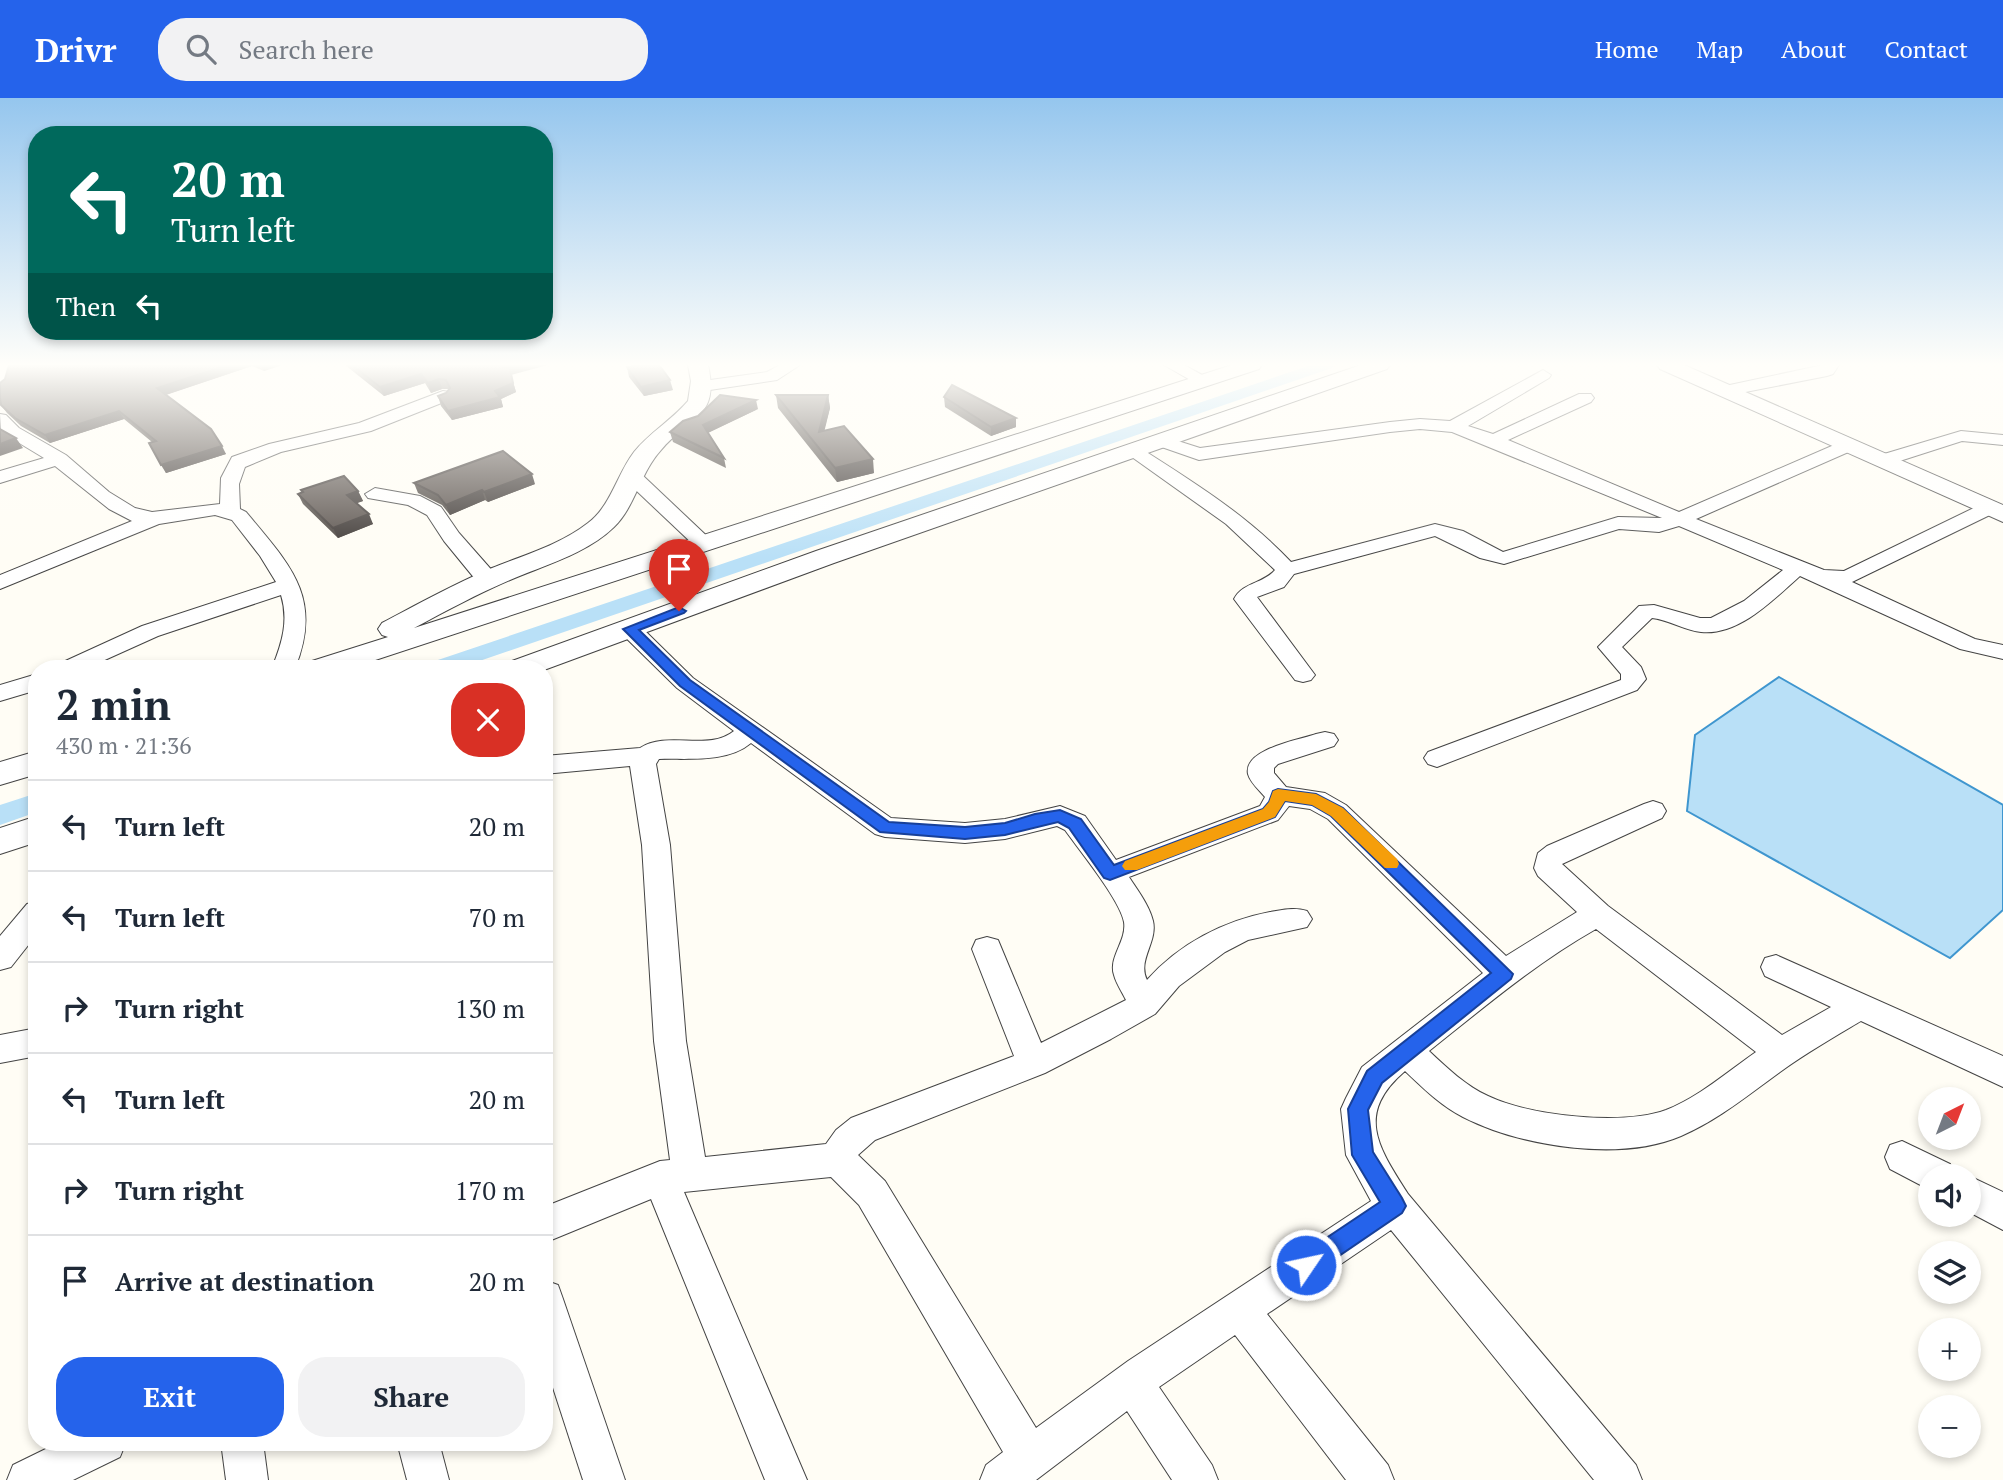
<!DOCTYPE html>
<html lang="en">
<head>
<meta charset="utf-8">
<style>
	body { margin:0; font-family:"PT Serif",serif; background:#f2f2f3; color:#1f2937; height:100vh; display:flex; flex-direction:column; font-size:26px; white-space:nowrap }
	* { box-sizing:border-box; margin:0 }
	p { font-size:23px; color:#747a83 }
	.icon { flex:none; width:38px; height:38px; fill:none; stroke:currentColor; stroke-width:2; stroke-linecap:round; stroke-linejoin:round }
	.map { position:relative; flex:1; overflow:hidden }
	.sheet { position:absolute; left:28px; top:562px; width:525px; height:791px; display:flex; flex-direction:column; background:#fff; border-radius:28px; box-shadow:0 4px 10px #0003 }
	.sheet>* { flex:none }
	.top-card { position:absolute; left:28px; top:28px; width:525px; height:214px; border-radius:28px; box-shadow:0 4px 10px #0003; background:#00695c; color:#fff; overflow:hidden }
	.needle { width:46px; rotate:42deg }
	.fabs { position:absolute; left:1918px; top:989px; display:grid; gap:14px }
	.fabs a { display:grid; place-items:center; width:63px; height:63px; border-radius:50%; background:#fff; box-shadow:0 4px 10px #0003; font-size:35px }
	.pin { position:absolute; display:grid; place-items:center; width:60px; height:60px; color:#fff; margin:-72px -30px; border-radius:50% 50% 50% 0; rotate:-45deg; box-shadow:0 0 7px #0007 }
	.pin .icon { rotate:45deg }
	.me { position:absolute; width:77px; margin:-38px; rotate:56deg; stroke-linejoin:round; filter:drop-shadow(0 0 5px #0008) }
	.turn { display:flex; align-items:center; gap:24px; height:147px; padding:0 28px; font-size:32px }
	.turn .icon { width:91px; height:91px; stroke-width:2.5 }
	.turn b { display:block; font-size:49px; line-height:60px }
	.then { display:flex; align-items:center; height:66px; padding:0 28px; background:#0003; gap:14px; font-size:26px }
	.round { display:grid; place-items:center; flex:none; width:74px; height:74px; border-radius:28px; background:#f2f2f3 }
	.headline { display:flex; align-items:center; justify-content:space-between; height:119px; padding:0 28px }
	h1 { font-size:42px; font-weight:700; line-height:52px }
	.button { display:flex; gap:14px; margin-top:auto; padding:14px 28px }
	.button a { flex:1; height:80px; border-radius:28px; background:#2563eb; color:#fff; font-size:28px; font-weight:700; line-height:80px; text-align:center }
	.button a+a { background:#f2f2f3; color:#1f2937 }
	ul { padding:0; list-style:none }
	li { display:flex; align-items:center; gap:21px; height:91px; padding:0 28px; border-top:2px solid #e0e1e3 }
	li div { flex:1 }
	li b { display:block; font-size:26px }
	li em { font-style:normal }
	header { display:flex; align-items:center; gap:42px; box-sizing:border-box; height:98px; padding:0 35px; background:#2563eb; color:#fff }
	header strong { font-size:33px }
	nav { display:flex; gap:38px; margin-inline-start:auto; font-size:24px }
	.search { width:490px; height:63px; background:#f2f2f3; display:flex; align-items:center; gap:18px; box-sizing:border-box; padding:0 24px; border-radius:28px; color:#747a83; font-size:26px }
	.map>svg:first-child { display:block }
	.water { fill:#b9e0f7; stroke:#3f96cf; stroke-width:2 }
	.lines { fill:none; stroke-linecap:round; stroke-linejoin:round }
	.canal { fill:#b9e0f7; fill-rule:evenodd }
	.minor-casing { stroke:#444; stroke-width:2 }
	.tertiary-casing { stroke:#444; stroke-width:2 }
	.minor { fill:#fff; fill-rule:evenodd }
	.tertiary { fill:#fff; fill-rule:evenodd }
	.wall { fill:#4d4742 }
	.shaded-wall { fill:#3f3936 }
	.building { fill:#5a524d; stroke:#3f3936; stroke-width:2 }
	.route { fill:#2563eb; stroke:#184099; stroke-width:2 }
	.slow { fill:#f59e0b }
</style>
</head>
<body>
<header>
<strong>Drivr</strong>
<div class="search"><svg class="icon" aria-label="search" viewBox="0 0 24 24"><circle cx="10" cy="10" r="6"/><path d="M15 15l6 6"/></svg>Search here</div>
<nav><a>Home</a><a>Map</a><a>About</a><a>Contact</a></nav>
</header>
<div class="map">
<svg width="2003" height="1382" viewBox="0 0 2003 1382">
	<rect width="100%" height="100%" fill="#fffdf5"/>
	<!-- water -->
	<polygon class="water" points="1779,579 2003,707 2003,812 1950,860 1687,713 1695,637"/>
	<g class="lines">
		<!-- canal -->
		<g class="canal">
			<polygon points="1311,267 1334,267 1332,270 459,570 425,570 429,565"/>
			<polygon points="37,695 37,714 0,727 0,707"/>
		</g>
		<!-- minor casing -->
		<g class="minor-casing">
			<g id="minor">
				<polygon points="0,267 14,267 8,288 0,293"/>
				<polygon points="780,267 800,267 777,282 703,293 695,288 703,283 767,274"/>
				<polygon points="1164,267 1184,267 1213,283 1205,288 1199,287"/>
				<polygon points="1823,267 1839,267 1833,276 1827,278 1725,298 1717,293 1725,288"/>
				<path d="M1543 272 1551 277 1549 280 1468 328 1493 336 1579 296H1591L1594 300 1591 304 1508 342 1679 414 1841 344H1853L1856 348 1853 352 1696 421 1824 472 1844 473 1982 406H1996L1999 410 1996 414 1852 484 1975 541 2003 547V561L1960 551 1800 478C1774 501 1739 538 1701 534 1684 532 1669 522 1652 520L1622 549 1641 569 1646 581 1637 592 1437 669 1428 666 1424 660 1428 654 1621 582V576L1598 549 1639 508 1654 507 1700 520H1711L1744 503 1783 472 1679 428 1659 434 1619 431 1504 466 1480 460 1435 438 1294 476 1284 489 1257 499 1315 577 1311 582 1303 584 1295 582 1234 501C1243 484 1263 486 1275 472L1226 426 1122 352 1131 347 1137 348C1192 383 1247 417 1291 464L1435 426 1463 433 1503 454 1618 419 1662 420 1452 334 1420 331 1390 334 1199 362 1153 346 1150 342 1159 337 1200 350 1390 324 1420 321 1450 323Z"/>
				<path d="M443 293 449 294 451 298 449 302 371 333 281 354 245 369 239 386 240 411 246 414C289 466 324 499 295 570H272C282 545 289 523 281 497L158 538 87 570H57L61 565 142 528 276 484 260 458 232 422 215 417 159 426 0 491V477L132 423 109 411 55 368 0 385V373L44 360 1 334 0 316 6 317 19 330 66 357 109 394 135 410 152 414 220 406 221 380 232 359 269 346 359 325Z"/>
				<polygon points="1961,333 2003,337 2003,347 1962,343 1881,369 1872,363 1874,359"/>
				<polygon points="631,371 638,373 711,442 714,446 711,450 697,450 624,381 622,377 624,373"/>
				<polygon points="375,390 420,398 441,409 459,435 496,477 499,482 496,487 480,487 444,443 427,417 408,407 368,400 365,396"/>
				<path d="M630 524 638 526 693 580 891 720 965 725 1005 721 1060 708 1085 718 1116 762 1260 708 1265 699C1259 692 1250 684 1248 676 1243 651 1299 642 1316 636L1325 634 1334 636 1338 642 1334 648 1278 666 1274 670V675L1286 689 1325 695 1346 707 1506 858 1577 814 1538 778 1534 770 1538 755 1547 748 1644 706 1653 703 1662 706 1666 713 1662 720 1562 766 1608 808 1782 937 1831 909 1765 878 1761 869 1765 860 1776 857 2003 958V989L1861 923C1834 939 1806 955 1780 974 1748 997 1718 1022 1681 1038 1620 1064 1522 1049 1463 1019 1441 1008 1423 990 1405 973 1355 1016 1378 1049 1408 1096L1636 1367 1642 1382H1594L1391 1132 1267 1216 1388 1367 1394 1382H1346L1235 1237 1159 1289 1212 1367 1218 1382H1172L1127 1313 1036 1382H980L986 1367 1003 1354 859 1107 831 1079 684 1094 807 1382H765L651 1101 544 1145V1109L660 1063 670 1062 654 943 642 747 630 668 544 676V658L640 650C668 632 708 654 734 633L677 590 622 536 619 531 622 526ZM751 645 875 736 885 739 965 745 1005 741 1057 728 1065 732C1080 753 1120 802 1124 824 1127 843 1108 859 1114 877 1116 885 1122 894 1126 902L1041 945 998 842 987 839 976 842 972 851 1014 958 851 1020 836 1032 826 1046 705 1059 686 943 670 747 656 666 659 661C689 660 727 665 751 645ZM1289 708 1310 711 1328 721 1483 875 1362 969 1346 1000 1341 1011 1346 1057 1371 1103 1128 1263 1036 1330 885 1083 858 1057 875 1042 1045 975 1111 941 1155 916 1179 888 1225 854 1248 842 1307 829 1312 821 1307 813C1294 809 1283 812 1270 814 1223 823 1179 846 1147 882 1137 862 1158 844 1153 823 1149 807 1138 793 1129 779L1278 722ZM1596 831 1756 954C1727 974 1699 999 1666 1012 1622 1028 1530 1018 1488 998 1466 988 1447 970 1429 953 1483 910 1536 865 1596 831Z"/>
				<polygon points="37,576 37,592 0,603 0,587"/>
				<polygon points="37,803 37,836 11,869 0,872 0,838 27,806"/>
				<polygon points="37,930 37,958 0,965 0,937"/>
				<polygon points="1902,1043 1950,1066 1955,1078 1930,1078 1930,1092 1890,1071 1885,1059 1890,1047"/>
				<polygon points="1968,1078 1969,1078 2003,1094 2003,1132 1969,1114"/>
				<polygon points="544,1182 558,1187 563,1201 625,1382 583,1382 544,1262"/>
				<polygon points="60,1344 126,1344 120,1359 73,1382 7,1382 13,1367"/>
				<polygon points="221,1344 263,1344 268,1382 226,1382"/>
				<polygon points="397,1344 439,1344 449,1382 407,1382"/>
			</g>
		</g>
		<!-- tertiary casing -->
		<g class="tertiary-casing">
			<g id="tertiary">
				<path d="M688 267H708C720 320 690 318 661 352 640 375 635 409 614 429 586 456 545 467 510 482 477 496 446 513 414 530L1232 267H1262L1259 271 351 570H308L312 563 388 539 382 537 378 531 382 525C418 506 454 486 492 470 524 457 560 447 588 425 611 408 617 376 634 354 650 334 672 322 688 303L691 283Z"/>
				<polygon points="1361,267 1390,267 1387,271 834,465 544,572 507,570 512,563 816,453"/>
				<polygon points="1657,267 1684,267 2003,407 2003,424 1660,271"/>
				<polygon points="37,653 37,676 0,687 0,664"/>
				<polygon points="37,718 37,744 0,756 0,730"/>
			</g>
		</g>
		<!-- minor -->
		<use href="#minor" class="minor"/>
		<!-- tertiary -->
		<use href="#tertiary" class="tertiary"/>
	</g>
	<!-- wall -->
	<g class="wall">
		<polygon points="9,267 282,267 264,273 252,268 166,297 226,356 166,375 152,344 124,321 50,345 21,328 7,315 1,307"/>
		<polygon points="345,267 453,267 511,277 516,294 501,301 503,309 452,322 441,308 438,298 446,295 449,291 442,291 431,295 425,285 384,298"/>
		<polygon points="627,269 673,292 644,298 629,279"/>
		<polygon points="776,297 828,297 830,310 824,332 874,375 837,384 778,310"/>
		<polygon points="944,299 1016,329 991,338 945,309"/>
		<polygon points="758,311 708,335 724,360 726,370 673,344 670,334"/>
		<polygon points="414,385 535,386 488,404 485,402 450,417 442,407 418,395"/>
		<polygon points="301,392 358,393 363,403 356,405 373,426 338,440 303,406 298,396 303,394"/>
	</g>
	<!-- shaded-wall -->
	<g class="shaded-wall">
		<polygon points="228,267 252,267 252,268 162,298 157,290"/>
		<polygon points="261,267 282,267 264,273"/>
		<polygon points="511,267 548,267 511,277 516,294 501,301 503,309 452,322 448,313 495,293 504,269"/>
		<polygon points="421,276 425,285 384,298 380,289"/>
		<polygon points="439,281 442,291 431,295 428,285"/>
		<polygon points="670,282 673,292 644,298 641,289"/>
		<polygon points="828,297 830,310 821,347 819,334"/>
		<polygon points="756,302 758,311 705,336 703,327"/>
		<polygon points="119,313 124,321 50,345 45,337"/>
		<polygon points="1016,320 1016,329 991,338 991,329"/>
		<polygon points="16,340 23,350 0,358 0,346"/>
		<polygon points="222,348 226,356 166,375 161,367"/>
		<polygon points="873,361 874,375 837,384 835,370"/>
		<polygon points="532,376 535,386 488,404 484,394"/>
		<polygon points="482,392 485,402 450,417 446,407"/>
		<polygon points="358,393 363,403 352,407 347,397"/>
		<polygon points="369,416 373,426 338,440 333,430"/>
	</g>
	<!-- building -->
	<g class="building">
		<polygon points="9,267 228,267 157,290 211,331 222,348 161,367 149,345 156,343 119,313 45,337 15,320 1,307 0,301 0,285 5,281"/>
		<polygon points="352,267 511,267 504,269 510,271 513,285 495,293 500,299 448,313 438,298 446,295 450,290 446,282 439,281 428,285 421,276 380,289"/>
		<polygon points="639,267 659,267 670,282 641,289 627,269"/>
		<polygon points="952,287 1016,320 991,329 944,299"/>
		<polygon points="720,297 756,302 703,327 724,360 670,334 683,323 698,318"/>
		<polygon points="776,297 828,297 819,334 844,328 873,361 835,370"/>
		<polygon points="0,331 16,340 0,346"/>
		<polygon points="503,353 532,376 484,394 482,392 446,407 438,397 414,385"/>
		<polygon points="344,378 358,393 347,397 369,416 333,430 298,396 303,394 301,392"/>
	</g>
	<!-- sky -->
	<linearGradient id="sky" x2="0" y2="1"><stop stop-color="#95c6ee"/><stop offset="0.58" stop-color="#fffefa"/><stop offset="1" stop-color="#fffefa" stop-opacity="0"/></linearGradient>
	<rect width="2003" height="460" fill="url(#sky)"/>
	<!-- route -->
	<polygon class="route" points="679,509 686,513 684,515 639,532 690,582 889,724 965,729 1005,725 1035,716 1060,712 1081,721 1114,767 1263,711 1269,704 1273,693 1278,691 1316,696 1343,710 1513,876 1511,881 1382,985 1368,1012 1373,1054 1402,1100 1406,1108 1402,1115 1314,1175 1306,1179 1298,1175 1295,1167 1298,1159 1380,1104 1352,1057 1348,1011 1367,973 1491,875 1331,718 1312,707 1285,703 1275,719 1110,782 1104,780 1069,730 1058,724 1005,737 965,741 880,734 680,588 623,531"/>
	<!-- slow -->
	<polygon class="slow" points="1278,691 1316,696 1343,710 1397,761 1399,766 1397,770 1385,770 1331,718 1312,707 1285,703 1275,719 1137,772 1125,772 1122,768 1125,763 1263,711 1269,704 1273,693"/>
</svg>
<div class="fabs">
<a><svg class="needle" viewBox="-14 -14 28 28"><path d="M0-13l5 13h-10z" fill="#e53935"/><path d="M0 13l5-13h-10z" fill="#747a83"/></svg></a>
<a><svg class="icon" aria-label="sound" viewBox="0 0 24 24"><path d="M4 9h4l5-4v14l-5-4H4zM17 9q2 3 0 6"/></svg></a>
<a><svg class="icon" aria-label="layers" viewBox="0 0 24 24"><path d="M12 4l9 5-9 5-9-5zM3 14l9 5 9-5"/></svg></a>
<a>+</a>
<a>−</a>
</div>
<div class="pin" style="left:679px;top:513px;background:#d93025"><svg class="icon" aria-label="arrive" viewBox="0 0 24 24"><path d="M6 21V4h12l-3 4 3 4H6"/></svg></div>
<svg class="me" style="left:1306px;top:1167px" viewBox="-20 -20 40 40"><circle r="17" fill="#2563eb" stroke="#fff" stroke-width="3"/><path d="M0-11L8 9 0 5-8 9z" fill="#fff"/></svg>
<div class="top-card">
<div class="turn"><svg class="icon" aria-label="left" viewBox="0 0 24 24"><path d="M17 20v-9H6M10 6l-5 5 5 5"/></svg><div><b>20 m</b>Turn left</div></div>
<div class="then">Then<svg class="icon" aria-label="left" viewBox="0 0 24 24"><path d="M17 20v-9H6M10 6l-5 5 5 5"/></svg></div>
</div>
<section class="sheet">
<div class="headline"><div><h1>2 min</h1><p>430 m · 21:36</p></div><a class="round" style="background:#d93025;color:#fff"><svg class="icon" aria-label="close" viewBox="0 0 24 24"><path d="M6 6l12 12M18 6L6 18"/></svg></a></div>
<ul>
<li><svg class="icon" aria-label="left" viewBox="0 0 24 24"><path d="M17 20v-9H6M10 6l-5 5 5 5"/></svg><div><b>Turn left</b></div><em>20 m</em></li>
<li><svg class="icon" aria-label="left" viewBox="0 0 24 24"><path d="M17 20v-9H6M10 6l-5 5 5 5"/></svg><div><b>Turn left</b></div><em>70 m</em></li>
<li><svg class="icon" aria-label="right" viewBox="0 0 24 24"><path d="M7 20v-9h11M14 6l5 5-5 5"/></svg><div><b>Turn right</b></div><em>130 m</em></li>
<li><svg class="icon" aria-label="left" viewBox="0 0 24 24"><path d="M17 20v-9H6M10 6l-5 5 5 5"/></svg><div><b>Turn left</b></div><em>20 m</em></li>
<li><svg class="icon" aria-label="right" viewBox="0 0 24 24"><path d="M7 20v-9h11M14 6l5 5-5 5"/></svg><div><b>Turn right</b></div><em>170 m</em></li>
<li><svg class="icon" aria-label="arrive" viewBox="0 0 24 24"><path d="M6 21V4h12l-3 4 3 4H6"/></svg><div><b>Arrive at destination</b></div><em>20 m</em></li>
</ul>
<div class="button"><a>Exit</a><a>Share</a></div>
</section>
</div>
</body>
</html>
